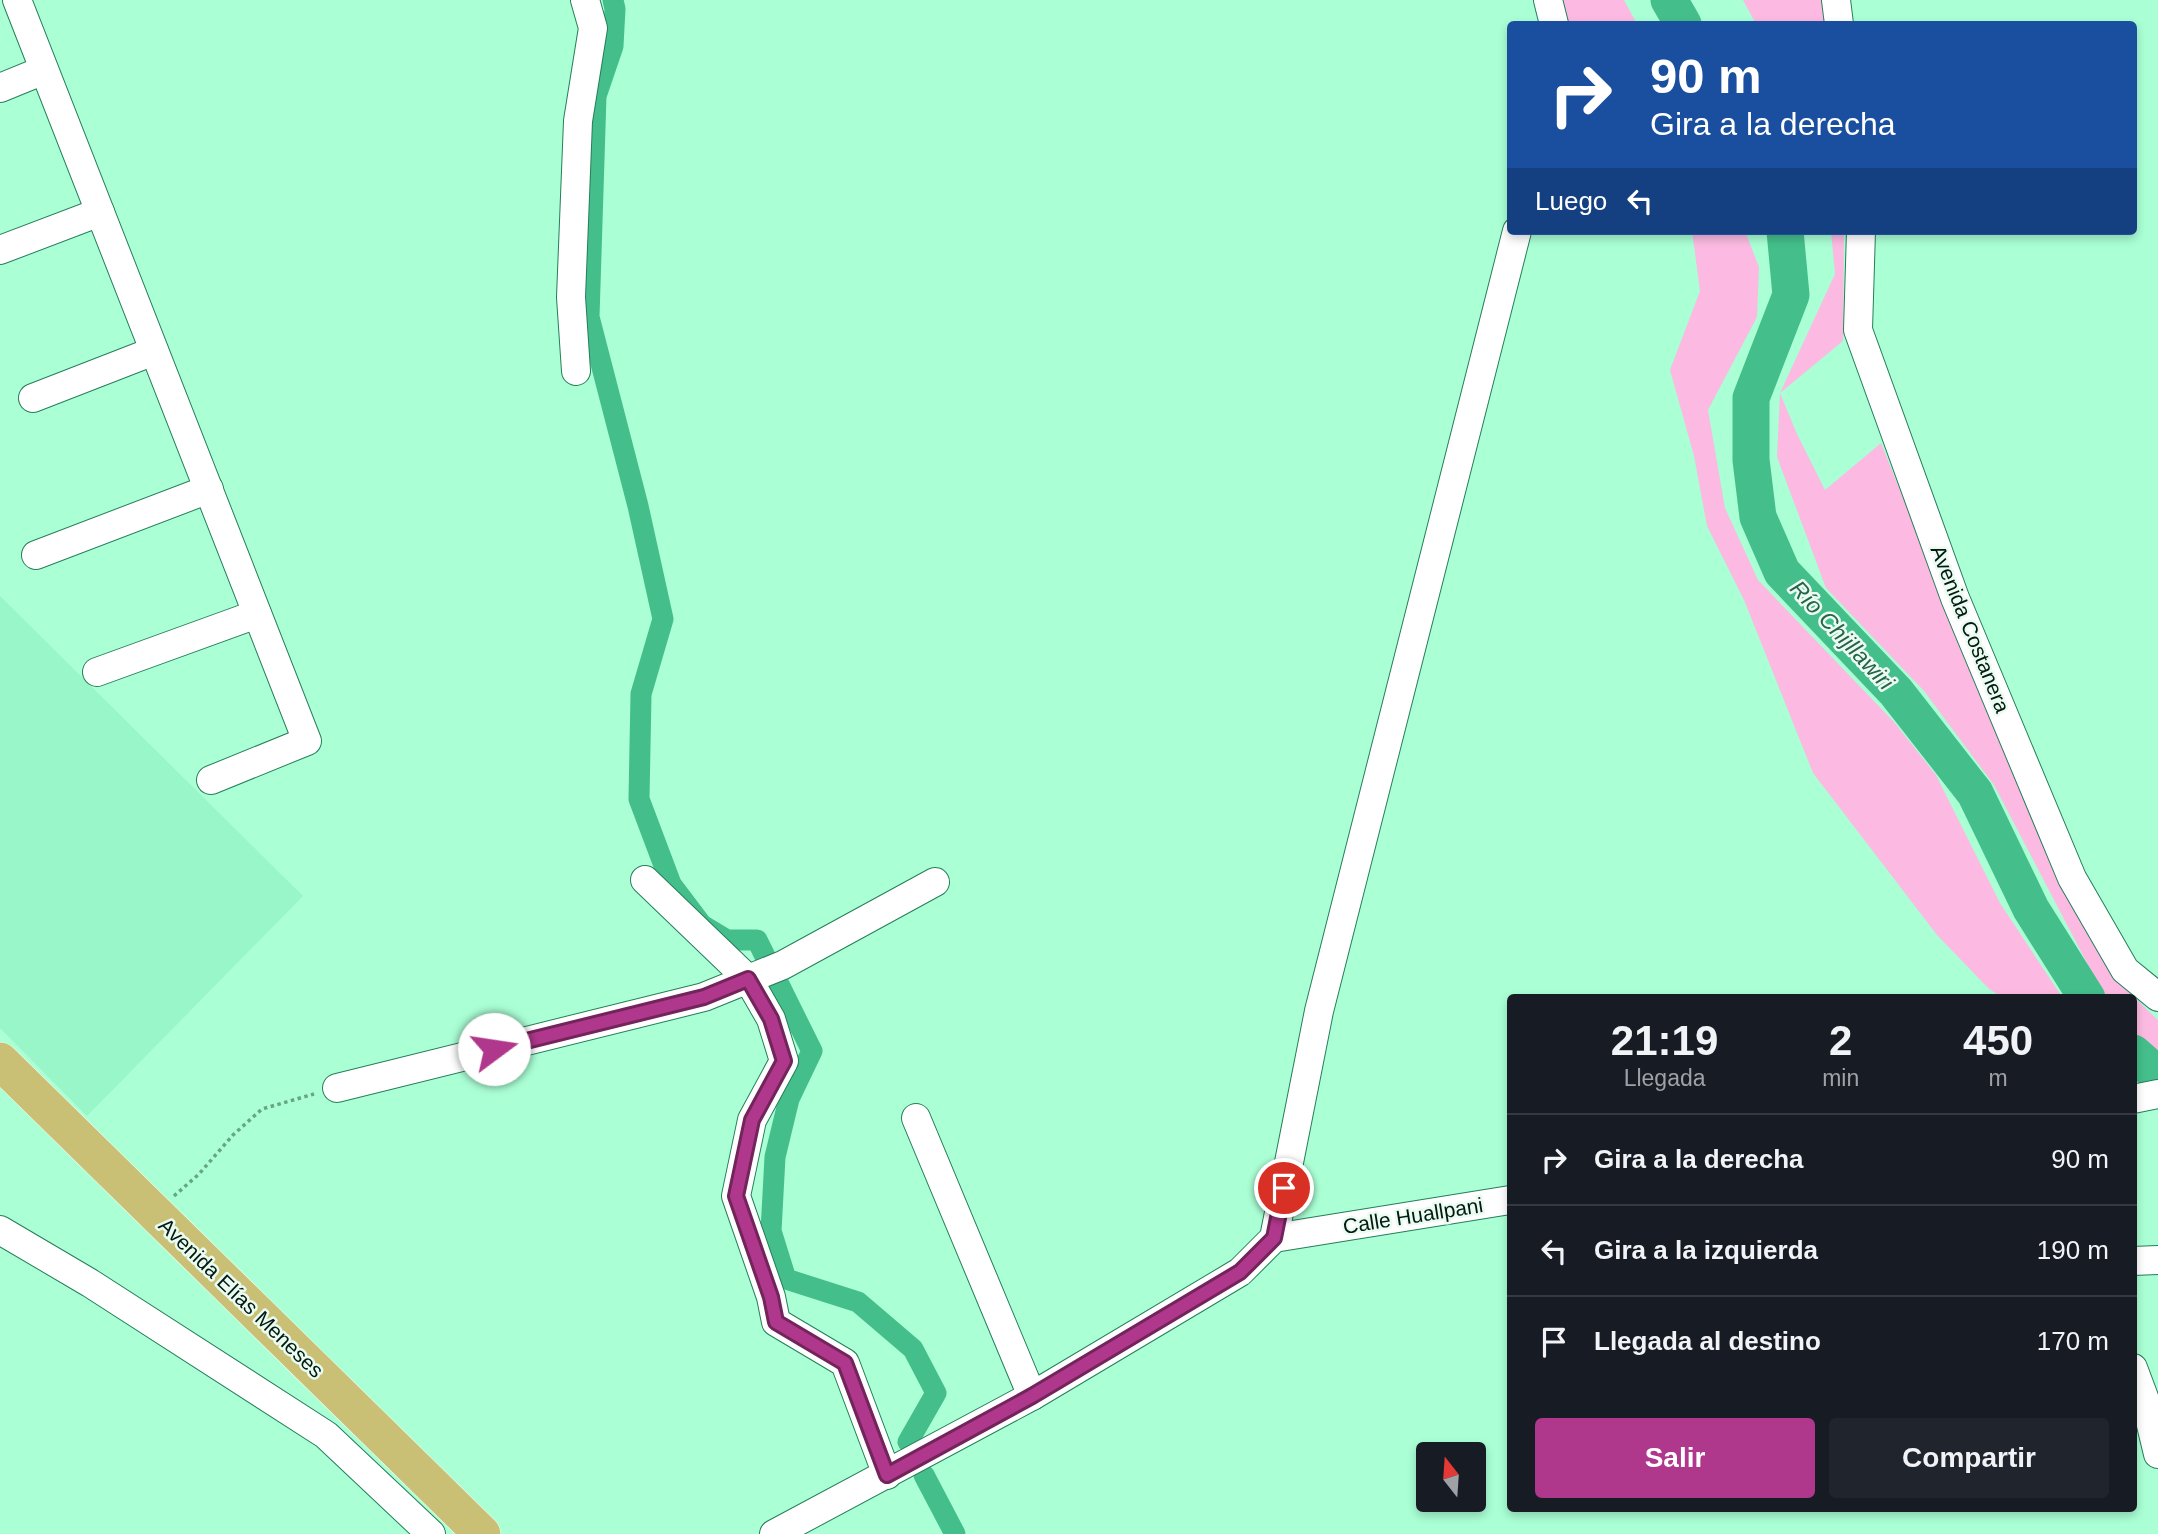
<!DOCTYPE html>
<html lang="es">
<head>
<meta charset="utf-8">
<style>
	body { margin:0; font-family:Arial,sans-serif; background:#20242c; color:#f1f3f6; height:100vh; display:flex; flex-direction:column; font-size:26px; white-space:nowrap }
	* { box-sizing:border-box; margin:0 }
	p { font-size:23px; color:#9ea1a6 }
	.icon { flex:none; width:38px; height:38px; fill:none; stroke:currentColor; stroke-width:2; stroke-linecap:round; stroke-linejoin:round }
	.map { position:relative; flex:1; overflow:hidden }
	.drawer { position:absolute; left:1507px; top:994px; width:630px; height:518px; display:flex; flex-direction:column; background:#171b24; border-radius:7px; box-shadow:0 4px 10px #0003 }
	.drawer>* { flex:none }
	.guide { position:absolute; left:1507px; top:21px; width:630px; height:214px; border-radius:7px; box-shadow:0 4px 10px #0003; background:#1a4fa0; color:#fff; overflow:hidden }
	.needle { width:46px; rotate:343deg }
	.tools { position:absolute; left:1416px; top:1442px; display:grid; gap:14px }
	.tools a { display:grid; place-items:center; width:70px; height:70px; border-radius:7px; background:#171b24; box-shadow:0 4px 10px #0003; font-size:35px }
	.pin { position:absolute; display:grid; place-items:center; width:60px; height:60px; color:#fff; margin:-30px; border:4px solid #fff; border-radius:50%; box-shadow:0 2px 7px #0007 }
	.me { position:absolute; width:77px; margin:-38px; rotate:76deg; stroke-linejoin:round; filter:drop-shadow(0 0 5px #0008) }
	.turn { display:flex; align-items:center; gap:24px; height:147px; padding:0 28px; font-size:32px }
	.turn .icon { width:91px; height:91px; stroke-width:2.5 }
	.turn b { display:block; font-size:49px; line-height:60px }
	.then { display:flex; align-items:center; height:66px; padding:0 28px; background:#0003; gap:14px; font-size:26px }
	.eta { display:flex; justify-content:space-evenly; align-items:center; height:119px; text-align:center }
	.eta b { font-size:42px; font-weight:700; line-height:49px }
	.button { display:flex; gap:14px; margin-top:auto; padding:14px 28px }
	.button a { flex:1; height:80px; border-radius:7px; background:#af378c; color:#fff; font-size:28px; font-weight:700; line-height:80px; text-align:center }
	.button a+a { background:#20242c; color:#f1f3f6 }
	ul { padding:0; list-style:none }
	li { display:flex; align-items:center; gap:21px; height:91px; padding:0 28px; border-top:2px solid #363941 }
	li div { flex:1 }
	li b { display:block; font-size:26px }
	li em { font-style:normal }
	.map>svg:first-child { display:block }
	.built { fill:#98f6c8 }
	.green { fill:#fcbae2 }
	.lines { fill:none; stroke-linecap:round; stroke-linejoin:round }
	.canal { stroke:#44bf8b; stroke-width:21 }
	.river { stroke:#44bf8b; stroke-width:37 }
	.minor-casing { stroke:#267e5a; stroke-width:30 }
	.major-casing { stroke:#fff; stroke-width:38 }
	.path { stroke:#67a587; stroke-width:3.5; stroke-dasharray:3.5 3.5; stroke-linecap:butt }
	.minor { stroke:#fff; stroke-width:28 }
	.major { stroke:#c9c076; stroke-width:37 }
	.route-casing { stroke:#72245b; stroke-width:18 }
	.route { stroke:#af378c; stroke-width:12 }
	.labels { text-anchor:middle; stroke-width:5; stroke-linejoin:round; paint-order:stroke }
	.street-label { font-size:21px; fill:#021b10; stroke:#ebfbf2 }
	.water-label { font-size:23px; font-style:italic; fill:#266449; stroke:#ebfbf2 }
</style>
</head>
<body>
<div class="map">
<svg width="2158" height="1534" viewBox="0 0 2158 1534">
	<rect width="100%" height="100%" fill="#aaffd5"/>
	<!-- built -->
	<polygon class="built" points="0,596 303,896 87,1116 0,1028"/>
	<!-- green -->
	<g class="green">
		<polygon points="1558,0 1624,0 1637,24 1565,24"/>
		<polygon points="1743,0 1827,0 1829,24 1756,24"/>
		<polygon points="1692,231 1745,231 1759,267 1757,317 1708,410 1725,508 1758,580 1894,722 1936,775 2000,903 2062,997 2002,997 1989,989 1937,935 1813,773 1744,600 1707,526 1694,456 1670,370 1700,291"/>
		<polygon points="1831,231 1844,231 1843,341 1780,393 1797,434 1825,490 1881,443 2032,817 2111,975 2158,1020 2158,1055 2133,1032 2133,998 2107,997 2100,988 1994,785 1924,691 1826,588 1777,457 1780,393 1835,274"/>
	</g>
	<g class="lines">
		<!-- canal -->
		<g class="canal">
			<polyline points="613,0 615,9 613,46 596,96 589,317 638,506 663,619 641,694 639,799 671,884 702,925 727,940 757,940 812,1051 789,1099 775,1157 771,1231 786,1279 858,1302 913,1349 936,1393 908,1442"/>
			<polyline points="924,1475 955,1534"/>
		</g>
		<!-- river -->
		<g class="river">
			<polyline points="1669,0 1683,24"/>
			<polyline points="1785,231 1791,295 1751,398 1751,460 1758,517 1782,572 1896,692 1975,793 2031,909 2087,998"/>
			<polyline points="2133,1053 2158,1075"/>
		</g>
		<!-- minor casing -->
		<g class="minor-casing">
			<g id="minor">
				<polyline points="17,0 307,741 211,780"/>
				<polyline points="1548,0 1554,24"/>
				<polyline points="1836,0 1839,24"/>
				<polyline points="0,88 44,70"/>
				<polyline points="1861,231 1858,330 1955,598 2072,878 2125,970 2158,997"/>
				<polyline points="0,250 100,212"/>
				<polyline points="576,371 571,297 578,121 593,28 585,0"/>
				<polyline points="33,398 154,351"/>
				<polyline points="36,555 209,489"/>
				<polyline points="97,672 257,614"/>
				<polyline points="645,880 748,979 771,1019 784,1061 752,1120 736,1196 771,1297 776,1322 845,1363 887,1475"/>
				<polyline points="337,1088 704,997 783,965 935,882"/>
				<polyline points="2133,1099 2158,1094"/>
				<polyline points="916,1118 1032,1396"/>
				<polyline points="0,1230 90,1283 326,1435 431,1534"/>
				<polyline points="1274,1238 1510,1200"/>
				<polyline points="2133,1261 2158,1260"/>
				<polyline points="2133,1368 2145,1400 2158,1454"/>
				<polyline points="774,1534 1032,1396 1240,1272 1274,1238 1319,1011 1517,231"/>
			</g>
		</g>
		<!-- major casing -->
		<g class="major-casing">
			<polyline id="major" points="0,1061 482,1534"/>
		</g>
		<!-- path -->
		<polyline class="path" points="174,1196 199,1174 233,1135 262,1109 314,1094"/>
		<!-- minor -->
		<use href="#minor" class="minor"/>
		<!-- major -->
		<use href="#major" class="major"/>
	</g>
	<g class="lines">
		<!-- route casing -->
		<g class="route-casing">
			<polyline id="route" points="494,1049 704,997 748,979 771,1019 784,1061 752,1120 736,1196 771,1297 776,1322 845,1363 887,1475 1032,1396 1240,1272 1274,1238 1284,1188"/>
		</g>
		<!-- route -->
		<use href="#route" class="route"/>
	</g>
	<g class="labels">
		<!-- street labels -->
		<g class="street-label">
			<text transform="translate(1970 629) rotate(68)" y="7">Avenida Costanera</text>
			<text transform="translate(1413 1216) rotate(-9)" y="7">Calle Huallpani</text>
			<text transform="translate(241 1298) rotate(44)" y="7">Avenida Elías Meneses</text>
		</g>
		<!-- water labels -->
		<g class="water-label">
			<text transform="translate(1842 635) rotate(47)" y="8">Río Chijllawiri</text>
		</g>
	</g>
</svg>
<div class="tools">
<a><svg class="needle" viewBox="-14 -14 28 28"><path d="M0-13l5 13h-10z" fill="#e53935"/><path d="M0 13l5-13h-10z" fill="#9ea1a6"/></svg></a>
</div>
<div class="pin" style="left:1284px;top:1188px;background:#d93025"><svg class="icon" aria-label="arrive" viewBox="0 0 24 24"><path d="M6 21V4h12l-3 4 3 4H6"/></svg></div>
<svg class="me" style="left:494px;top:1049px" viewBox="-20 -20 40 40"><circle r="19" fill="#fff"/><path d="M0-13L10 11 0 6-10 11z" fill="#af378c"/></svg>
<div class="guide">
<div class="turn"><svg class="icon" aria-label="right" viewBox="0 0 24 24"><path d="M7 20v-9h11M14 6l5 5-5 5"/></svg><div><b>90 m</b>Gira a la derecha</div></div>
<div class="then">Luego<svg class="icon" aria-label="left" viewBox="0 0 24 24"><path d="M17 20v-9H6M10 6l-5 5 5 5"/></svg></div>
</div>
<section class="drawer">
<div class="eta">
<div><b>21:19</b><p>Llegada</p></div>
<div><b>2</b><p>min</p></div>
<div><b>450</b><p>m</p></div>
</div>
<ul>
<li><svg class="icon" aria-label="right" viewBox="0 0 24 24"><path d="M7 20v-9h11M14 6l5 5-5 5"/></svg><div><b>Gira a la derecha</b></div><em>90 m</em></li>
<li><svg class="icon" aria-label="left" viewBox="0 0 24 24"><path d="M17 20v-9H6M10 6l-5 5 5 5"/></svg><div><b>Gira a la izquierda</b></div><em>190 m</em></li>
<li><svg class="icon" aria-label="arrive" viewBox="0 0 24 24"><path d="M6 21V4h12l-3 4 3 4H6"/></svg><div><b>Llegada al destino</b></div><em>170 m</em></li>
</ul>
<div class="button"><a>Salir</a><a>Compartir</a></div>
</section>
</div>
</body>
</html>
